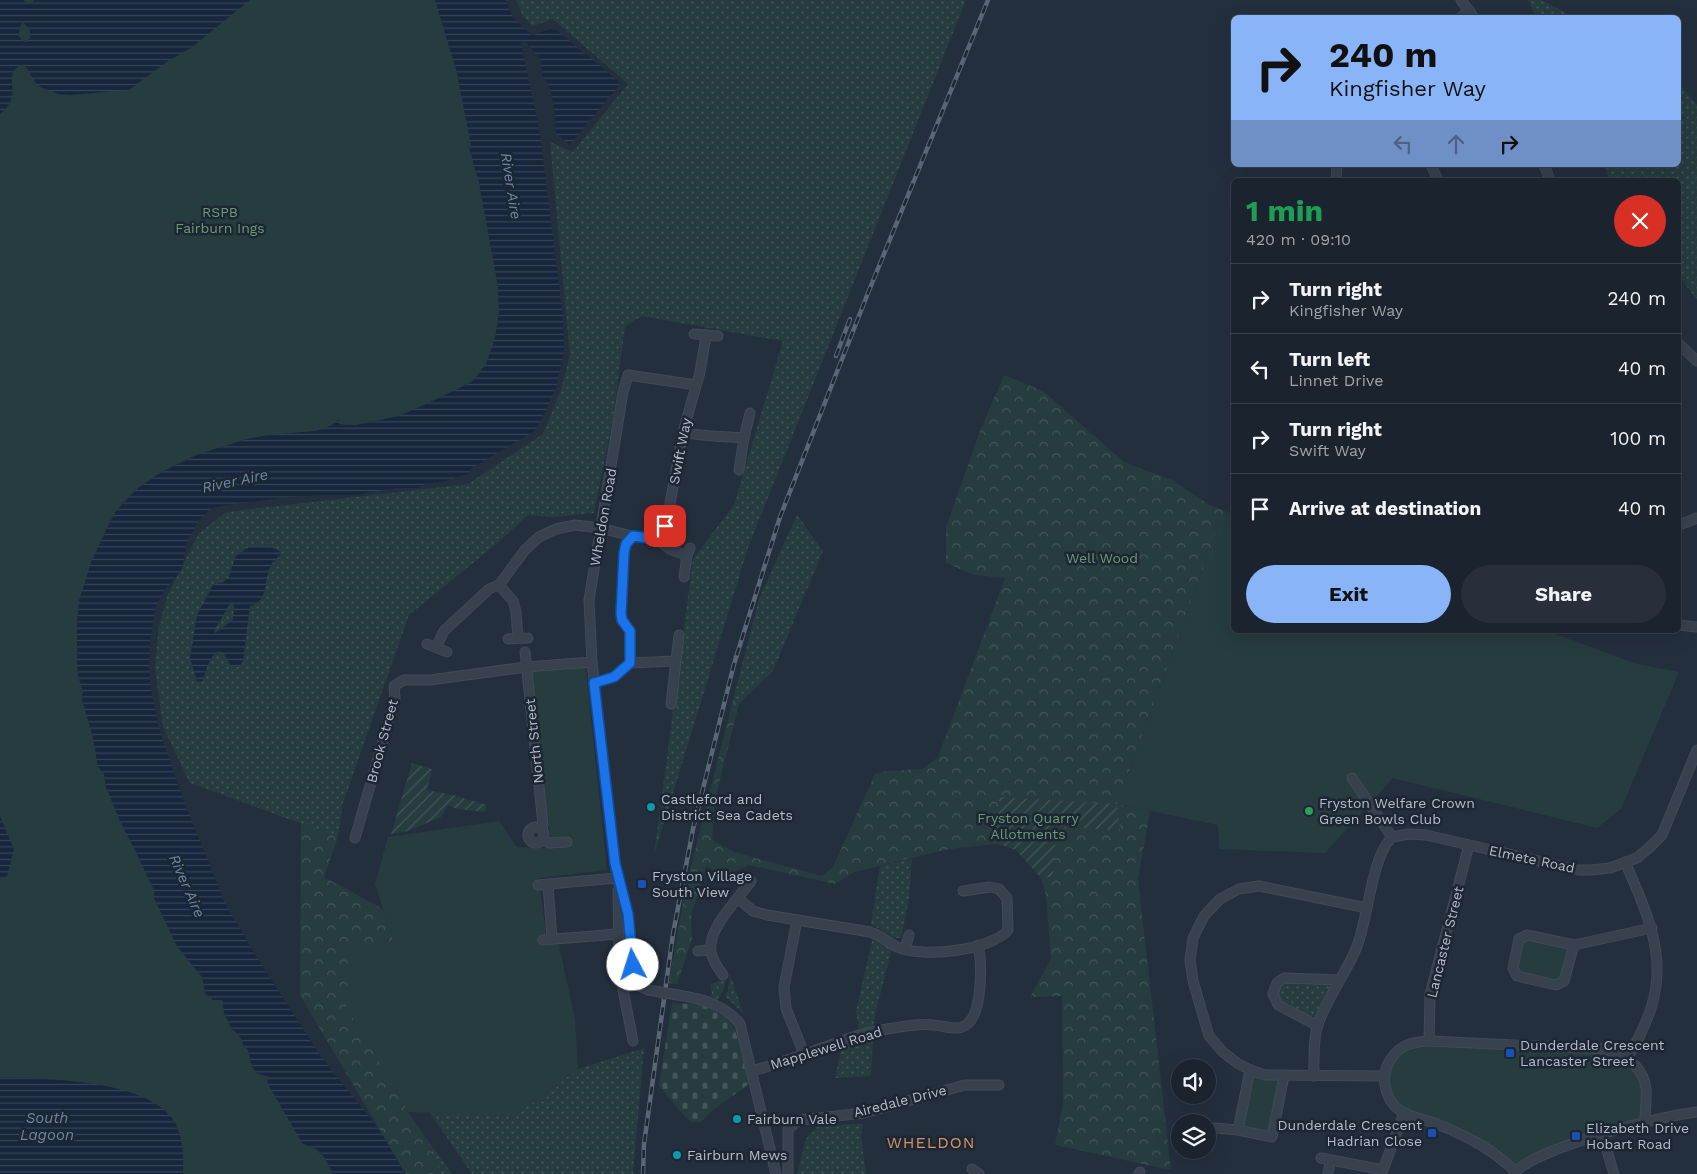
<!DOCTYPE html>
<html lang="en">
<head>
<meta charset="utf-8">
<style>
	body { margin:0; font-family:"Work Sans",sans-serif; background:#282f3a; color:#f1f3f6; height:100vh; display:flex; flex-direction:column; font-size:19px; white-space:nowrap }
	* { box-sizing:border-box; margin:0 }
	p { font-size:16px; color:#a0a4aa }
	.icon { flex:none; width:28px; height:28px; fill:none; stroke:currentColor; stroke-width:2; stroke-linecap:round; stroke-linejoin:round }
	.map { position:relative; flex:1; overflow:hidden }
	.panel { position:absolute; left:1231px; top:178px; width:450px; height:455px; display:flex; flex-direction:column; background:#1b232e; border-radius:8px; box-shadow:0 5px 20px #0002,0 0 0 1px #39404a }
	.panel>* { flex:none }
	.top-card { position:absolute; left:1231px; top:15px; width:450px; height:152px; border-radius:8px; box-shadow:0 5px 20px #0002,0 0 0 1px #39404a; background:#8ab4f8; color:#111; overflow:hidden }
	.buttons { position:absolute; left:1171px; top:1059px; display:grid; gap:10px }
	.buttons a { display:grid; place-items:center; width:45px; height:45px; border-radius:50%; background:#1b232e; box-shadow:0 5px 20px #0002,0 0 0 1px #39404a; font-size:25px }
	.pin { position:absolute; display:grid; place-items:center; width:42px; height:42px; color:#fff; margin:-21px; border-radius:10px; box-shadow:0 2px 8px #0006 }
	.me { position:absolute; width:55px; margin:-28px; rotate:355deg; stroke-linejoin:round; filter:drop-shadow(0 0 4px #0008) }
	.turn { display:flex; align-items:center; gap:18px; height:105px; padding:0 15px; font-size:22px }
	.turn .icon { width:65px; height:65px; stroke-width:2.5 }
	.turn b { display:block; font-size:35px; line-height:42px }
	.lanes { display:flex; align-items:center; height:48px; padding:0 15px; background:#0003; justify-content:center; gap:25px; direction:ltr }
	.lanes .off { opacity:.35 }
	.round { display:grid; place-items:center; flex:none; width:52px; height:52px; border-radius:26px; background:#282f3a }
	.overview { display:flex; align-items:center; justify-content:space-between; height:85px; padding:0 15px }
	h1 { font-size:30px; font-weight:700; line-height:38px; color:#1e9e55 }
	.action { display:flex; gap:10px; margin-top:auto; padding:10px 15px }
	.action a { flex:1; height:58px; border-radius:30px; background:#8ab4f8; color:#111; font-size:20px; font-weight:700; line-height:58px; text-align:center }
	.action a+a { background:#282f3a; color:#f1f3f6 }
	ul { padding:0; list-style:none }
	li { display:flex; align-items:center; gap:15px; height:70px; padding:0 15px; border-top:1px solid #39404a }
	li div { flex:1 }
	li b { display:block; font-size:19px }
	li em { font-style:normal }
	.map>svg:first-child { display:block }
	.grass { fill:url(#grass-dots) }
	.forest { fill:url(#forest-crowns) }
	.cemetery { fill:url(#cemetery-stones) }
	.park { fill:#263c3f }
	.garden { fill:url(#garden-furrows) }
	.water { fill:url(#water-rules); fill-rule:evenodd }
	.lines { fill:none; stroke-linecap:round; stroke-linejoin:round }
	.minor-casing { stroke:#414a57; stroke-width:11 }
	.minor { stroke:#38414e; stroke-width:9 }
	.rail-casing { stroke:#5a6575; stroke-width:4.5 }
	.rail { stroke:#1d2633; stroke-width:2.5; stroke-dasharray:8; stroke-linecap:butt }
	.minor-bridge-casing { stroke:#414a57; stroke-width:11; stroke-linecap:butt }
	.minor-bridge { stroke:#38414e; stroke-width:9 }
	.route-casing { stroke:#114b97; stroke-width:12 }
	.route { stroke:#1a73e8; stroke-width:9 }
	.culture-dot { fill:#0f9aa8; stroke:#1d2633; stroke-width:2 }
	.leisure-dot { fill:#2e9e5b; stroke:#1d2633; stroke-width:2 }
	.transit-dot { fill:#1a4fb4; stroke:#1d2633; stroke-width:2 }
	.labels { text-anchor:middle; stroke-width:5; stroke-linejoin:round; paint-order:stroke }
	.park-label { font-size:14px; fill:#6b9a76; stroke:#1d2633 }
	.street-label { font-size:14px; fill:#b4bcc9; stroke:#1d2633 }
	.poi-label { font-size:14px; fill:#b4bcc9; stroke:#1d2633; text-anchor:start }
	.water-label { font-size:15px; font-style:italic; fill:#6d86a8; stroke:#1d2633 }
	.quarter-label { font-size:16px; letter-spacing:1px; fill:#d59563; stroke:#1d2633 }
</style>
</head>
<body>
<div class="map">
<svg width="1697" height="1174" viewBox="0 0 1697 1174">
	<defs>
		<pattern id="grass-dots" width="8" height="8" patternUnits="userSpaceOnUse" patternTransform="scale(1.25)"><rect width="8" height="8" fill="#263c3f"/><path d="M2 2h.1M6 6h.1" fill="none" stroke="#435659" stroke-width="1.8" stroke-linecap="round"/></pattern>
		<pattern id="forest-crowns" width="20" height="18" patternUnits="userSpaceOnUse" patternTransform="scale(1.25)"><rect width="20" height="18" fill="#263c3f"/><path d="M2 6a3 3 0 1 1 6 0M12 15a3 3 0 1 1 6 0" fill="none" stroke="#435659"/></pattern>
		<pattern id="cemetery-stones" width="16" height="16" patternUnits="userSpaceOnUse" patternTransform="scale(1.25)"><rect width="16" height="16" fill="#263c3f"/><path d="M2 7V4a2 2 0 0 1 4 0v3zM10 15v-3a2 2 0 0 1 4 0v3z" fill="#435659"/></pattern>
		<pattern id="garden-furrows" width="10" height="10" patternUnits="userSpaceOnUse" patternTransform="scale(1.25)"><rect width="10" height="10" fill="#263c3f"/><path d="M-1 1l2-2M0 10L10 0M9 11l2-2" fill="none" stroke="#435659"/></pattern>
		<pattern id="water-rules" width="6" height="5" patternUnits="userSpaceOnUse" patternTransform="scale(1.25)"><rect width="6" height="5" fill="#17263c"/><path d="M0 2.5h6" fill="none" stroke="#364457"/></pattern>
	</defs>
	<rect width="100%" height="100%" fill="#242f3e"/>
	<!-- grass -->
	<g class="grass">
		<polygon points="516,0 966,0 748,548 654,855 693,559 734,505 783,341 642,316 625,326 613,418 594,513 553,517 528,515 500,541 409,615 343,803 338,837 190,783 163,727 155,667 159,625 168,594 199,533 226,512 468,484 543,434 560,393 570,355 550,142 573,152 628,84 553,19 532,26 522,14"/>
		<polygon points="1528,0 1541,0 1574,17 1536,17"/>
		<polygon points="1679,83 1697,105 1697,300 1679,276 1679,180 1610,180 1603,165 1679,165"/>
		<polygon points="797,515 823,551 773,671 739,704 734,696 759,599"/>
		<polygon points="912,859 909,899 901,938 895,938 871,924 880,866"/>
		<polygon points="873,937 892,948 875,1015 874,1025 859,1030 856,1011"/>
		<polygon points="730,974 743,1013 725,996 728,991"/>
		<polygon points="726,978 724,989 717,1000 711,997 712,994 710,985"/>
		<polygon points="1339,980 1318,1026 1278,1005 1273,994 1277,983"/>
		<polygon points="873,1036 871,1076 835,1078 842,1046"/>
		<polygon points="644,1048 633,1174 472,1174 430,1113 514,1116 578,1069"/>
		<polygon points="863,1124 861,1136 866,1174 797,1174 806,1139 819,1125"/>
		<polygon points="421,1131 452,1174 441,1174"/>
	</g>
	<!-- forest -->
	<g class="forest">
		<polygon points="1004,375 1043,391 1125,463 1172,480 1208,504 1234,515 1234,520 1220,522 1117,804 1150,811 1138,879 1171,1170 1055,1145 1063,1103 1062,996 1030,997 1051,959 1046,895 1041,878 1053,877 1056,826 1120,831 999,797 998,844 949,849 854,872 835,884 749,865 727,875 706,867 691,916 692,939 677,984 669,983 686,886 734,696 739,704 715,799 712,840 734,852 822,876 833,867 875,774 888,771 923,769 938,757 1005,578 974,575 946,563 946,527 980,431"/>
		<polygon points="301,823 338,837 324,877 383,909 396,949 389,1077 408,1112 421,1131 441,1174 406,1174 300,995"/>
	</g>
	<!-- cemetery -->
	<path class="cemetery" d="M672 1003C680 1004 691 1003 700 1005 714 1008 727 1017 735 1029L749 1084 713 1110 701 1122H692L688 1120 659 1086Z"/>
	<!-- park -->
	<g class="park">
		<path d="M0 0H435L456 69 471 144 469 150C474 158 473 168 478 177L498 286 499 313 495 338 490 354 486 364 474 380 466 385 424 405 398 416 356 425 339 424 316 431 270 435 247 439 199 454 177 464 157 475 138 488 123 503 111 519 92 560 79 601 77 622V663L78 675 83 692 82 699 93 738 99 767 104 774 106 787 120 821 135 850 154 890V898L177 946 202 977 205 993 213 1000H222C225 1005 224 1012 226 1017 228 1021 230 1024 231 1029L235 1031 242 1040 243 1045 248 1050 252 1067 260 1075 270 1076 268 1084 284 1111 313 1147 324 1157 332 1172V1174H0Z"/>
		<polygon points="1234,520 1234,630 1545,630 1637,664 1679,672 1621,809 1597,828 1393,778 1325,853 1219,849 1218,825 1117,804 1220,522"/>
		<polygon points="585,662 607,870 539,878 547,944 559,945 575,1019 578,1069 514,1116 408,1112 389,1077 346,1007 351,943 396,949 375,884 388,837 499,821 517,847 552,848 526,667"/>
		<polygon points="1527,935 1574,945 1564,981 1556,985 1517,976 1519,939"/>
		<polygon points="1411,1042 1605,1049 1642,1074 1645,1121 1602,1134 1515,1171 1497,1155 1404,1113 1387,1091 1388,1064"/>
		<polygon points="1250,1070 1284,1076 1272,1137 1238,1130"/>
	</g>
	<!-- garden -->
	<g class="garden">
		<polygon points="412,763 432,769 427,790 453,795 487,805 485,812 457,809 448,805 441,817 408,831 391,834"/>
		<polygon points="999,797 1117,804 1120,831 1056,826 1053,877 1041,878 1016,850 998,844"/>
	</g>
	<!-- water -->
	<g class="water">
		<path d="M0 0H23L29 4 33 2 34 0H250L191 48 168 61 129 90 71 95 58 94 40 87 35 82 26 67 21 65C0 77 26 94 0 114ZM23 23C30 27 34 37 26 42L23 41 18 35 21 24Z"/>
		<path d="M435 0H505L513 17 531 35C540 35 546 27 555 29L621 83 570 145 556 134 554 106 550 89 542 74 541 60 525 41 521 43 540 134 563 317 564 350 556 389 536 430 479 464 473 467 468 474 442 482 427 483 417 488H395L356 495H321L280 498 235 504 212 508 199 520 193 531 188 539 181 571 165 589 156 606 150 641 149 672 151 690 161 735 182 796 225 903 256 956 322 1058 379 1129 405 1174H332V1172C328 1164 323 1151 314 1148 309 1146 307 1146 302 1143L268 1084 267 1081 270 1077 256 1073 252 1067 248 1050 243 1045 242 1040 235 1031 231 1029C229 1019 220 1012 224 1002L222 1000H213L205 993 202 977 177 946 154 898V890L135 850 120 821 106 787 104 774 98 767 93 738 82 699 83 692 78 675 77 663V622L79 601 92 560 116 511 138 488 157 475 199 454 247 439 270 435 316 431 332 425 337 420H340L339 424 341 425H356L378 421 398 416 424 405 466 385 474 380 486 364 495 338 499 313 498 286 478 177C473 168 474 158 469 149L471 144 456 69Z"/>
		<path d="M250 546C261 546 273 546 282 553 279 557 274 560 271 565 263 579 270 601 250 606L243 662 238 667 231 666 224 654 219 651C208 657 207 671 202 682L197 681 190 658 197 615 213 585 223 582 229 577 235 557ZM231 602 234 606 233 620 215 633 214 631Z"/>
		<polygon points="0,816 14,849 7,876 0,879"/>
		<path d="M0 1077C45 1079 143 1079 172 1118 183 1133 184 1157 183 1174H0Z"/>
	</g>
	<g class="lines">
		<!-- minor casing -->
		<g class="minor-casing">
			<g id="minor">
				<polyline points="1461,0 1474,18"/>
				<polyline points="1460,18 1469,10"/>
				<polyline points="1431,165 1438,180"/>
				<polyline points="1544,165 1550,180"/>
				<polyline points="1336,180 1337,165"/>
				<polyline points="694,334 718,336"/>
				<polyline points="1679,344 1697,361"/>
				<path d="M683 432C703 437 723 436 744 438L750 413"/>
				<polyline points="739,470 744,438"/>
				<polyline points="1679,525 1697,518"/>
				<path d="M658 536C664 549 673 551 687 555"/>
				<polyline points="684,577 687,555 690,548"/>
				<polyline points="499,585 513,601 516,612 518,638"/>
				<polyline points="1679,625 1697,627"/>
				<polyline points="508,639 528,638"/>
				<polyline points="427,644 447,652"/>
				<polyline points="436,647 444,631 489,589 499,585 525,550 539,537 556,529 575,525 600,528 636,537 654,538 662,532 667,520 683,432 700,372 706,336"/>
				<polyline points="525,652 543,825 542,830"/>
				<polyline points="592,662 589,600 623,392 628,375 696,385"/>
				<polyline points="630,663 630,631 622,620 621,614 624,553 626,544 633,536"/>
				<polyline points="594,683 614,677 630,663 675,661"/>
				<polyline points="671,704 679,635"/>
				<polyline points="1352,778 1392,837"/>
				<circle cx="536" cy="835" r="8"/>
				<polyline points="355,838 395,699 394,686 404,680 430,680 526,667 592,662 615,863 617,878 628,914 634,980 637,985 648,990"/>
				<polyline points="543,839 549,843 567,842"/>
				<path d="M1625 862C1659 939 1675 981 1627 1058"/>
				<polyline points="548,884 552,939"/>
				<polyline points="538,885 617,878"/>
				<polyline points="618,890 619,955 623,990 633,1041"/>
				<path d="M739 899 753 911 767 915 870 932C880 935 888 942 897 947 922 958 990 951 1008 930L1007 898 999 889 990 887 963 891"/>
				<polyline points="1367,908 1259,886 1239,889 1220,899 1204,916 1193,938 1190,960 1193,981 1209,1036 1223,1052 1237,1063 1250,1070 1265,1075 1384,1076"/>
				<polyline points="797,920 784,987 786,1008 804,1054"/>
				<polyline points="543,940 618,934"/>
				<polyline points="1574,945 1564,981 1556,985 1517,976 1513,968 1519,939 1527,935 1574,945 1652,928"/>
				<polyline points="905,949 909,935"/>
				<polyline points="698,951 710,950"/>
				<path d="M723 975C718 968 712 960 711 951 707 929 739 898 751 881"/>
				<path d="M678 995C702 999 724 1004 740 1024L776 1174"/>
				<polyline points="1318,1026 1278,1005 1273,994 1277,983 1284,978 1339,980"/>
				<polyline points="1429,1041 1430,995 1469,845"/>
				<polyline points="1250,1070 1238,1130 1272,1137 1284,1076"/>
				<path d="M752 1071C782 1063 810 1052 839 1042 855 1036 870 1031 887 1029 901 1027 918 1023 933 1025 943 1025 957 1032 966 1025 983 1014 982 962 978 945"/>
				<path d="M1314 1076C1314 1059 1313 1043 1317 1027 1326 999 1345 975 1356 949 1369 918 1370 860 1392 837L1409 834 1426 835 1578 870H1592L1610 868 1637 858 1650 847 1662 835 1697 750"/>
				<polyline points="1215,1128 1238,1130"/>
				<polyline points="1602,1134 1614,1174"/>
				<polyline points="1321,1158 1383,1170 1404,1113"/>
				<polyline points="972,1169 979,1174"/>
				<path d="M1515 1171C1502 1159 1488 1148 1472 1140 1461 1134 1449 1129 1437 1124 1423 1119 1402 1116 1393 1104 1384 1092 1382 1076 1388 1064 1397 1046 1410 1042 1429 1041L1605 1049C1624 1055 1644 1066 1646 1089 1647 1099 1645 1111 1645 1121"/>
				<polyline points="1328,1173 1331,1160"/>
				<polyline points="788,1174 788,1129 799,1120 864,1113 965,1085 999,1085"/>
				<polyline points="1139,1174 1140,1172"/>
				<path d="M1514 1174C1531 1149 1664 1115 1697 1112"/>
			</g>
		</g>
		<!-- minor -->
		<use href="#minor" class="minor"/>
		<!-- rail casing -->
		<g class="rail-casing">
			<g id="rail">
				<polyline points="836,356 850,319"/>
				<polyline points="643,1174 644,1144 673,934 693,829 734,664 780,517 868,293 988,0"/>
			</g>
		</g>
		<!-- rail -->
		<use href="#rail" class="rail"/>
		<!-- minor-bridge casing -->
		<g class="minor-bridge-casing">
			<polyline id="minor-bridge" points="648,990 678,995"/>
		</g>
		<!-- minor-bridge -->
		<use href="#minor-bridge" class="minor-bridge"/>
	</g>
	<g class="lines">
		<!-- route casing -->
		<g class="route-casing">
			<polyline id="route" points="633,965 628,914 615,863 594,683 614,677 630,663 630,631 622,620 621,614 624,553 626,544 633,536 648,538 658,536 665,526"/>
		</g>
		<!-- route -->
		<use href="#route" class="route"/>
	</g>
	<!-- markers -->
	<g class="culture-dot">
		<circle cx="651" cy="807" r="5"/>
		<circle cx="737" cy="1119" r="5"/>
		<circle cx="677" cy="1155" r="5"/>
	</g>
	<circle class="leisure-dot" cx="1309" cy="811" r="5"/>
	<g class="transit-dot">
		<rect x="637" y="879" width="10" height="10" rx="2.5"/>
		<rect x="1505" y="1048" width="10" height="10" rx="2.5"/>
		<rect x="1427" y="1128" width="10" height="10" rx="2.5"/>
		<rect x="1571" y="1131" width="10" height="10" rx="2.5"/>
	</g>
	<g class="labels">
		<!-- park labels -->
		<g class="park-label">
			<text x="220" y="217">RSPB<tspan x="220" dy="16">Fairburn Ings</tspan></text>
			<text x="1102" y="563">Well Wood</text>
			<text x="1028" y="823">Fryston Quarry<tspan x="1028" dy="16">Allotments</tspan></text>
		</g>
		<!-- street labels -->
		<g class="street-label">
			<text transform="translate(680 451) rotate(-79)" y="5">Swift Way</text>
			<text transform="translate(603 517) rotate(-80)" y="5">Wheldon Road</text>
			<text transform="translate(382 741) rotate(-75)" y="5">Brook Street</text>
			<text transform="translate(534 741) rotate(-96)" y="5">North Street</text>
			<text transform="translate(1532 859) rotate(12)" y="5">Elmete Road</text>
			<text transform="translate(1445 942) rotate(-76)" y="5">Lancaster Street</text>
			<text transform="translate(826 1048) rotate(-17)" y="5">Mapplewell Road</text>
			<text transform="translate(900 1101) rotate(-14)" y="5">Airedale Drive</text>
		</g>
		<!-- poi labels -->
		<g class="poi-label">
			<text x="661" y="804">Castleford and<tspan x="661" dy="16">District Sea Cadets</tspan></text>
			<text x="1319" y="808">Fryston Welfare Crown<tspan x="1319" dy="16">Green Bowls Club</tspan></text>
			<text x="652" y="881">Fryston Village<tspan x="652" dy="16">South View</tspan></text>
			<text x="1520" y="1050">Dunderdale Crescent<tspan x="1520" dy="16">Lancaster Street</tspan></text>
			<text x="747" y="1124">Fairburn Vale</text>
			<text x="1422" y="1130" text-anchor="end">Dunderdale Crescent<tspan x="1422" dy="16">Hadrian Close</tspan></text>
			<text x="1586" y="1133">Elizabeth Drive<tspan x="1586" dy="16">Hobart Road</tspan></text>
			<text x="687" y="1160">Fairburn Mews</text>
		</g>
		<!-- water labels -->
		<g class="water-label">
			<text transform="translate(511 186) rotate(81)" y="5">River Aire</text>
			<text transform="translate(235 481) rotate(-12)" y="5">River Aire</text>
			<text transform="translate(187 886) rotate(66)" y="5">River Aire</text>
			<text x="47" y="1123">South<tspan x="47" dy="17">Lagoon</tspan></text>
		</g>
		<!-- quarter labels -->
		<g class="quarter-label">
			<text x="931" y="1148">WHELDON</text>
		</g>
	</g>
</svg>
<div class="buttons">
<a><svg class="icon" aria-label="sound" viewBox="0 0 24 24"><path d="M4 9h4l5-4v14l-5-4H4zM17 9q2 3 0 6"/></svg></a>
<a><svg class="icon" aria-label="layers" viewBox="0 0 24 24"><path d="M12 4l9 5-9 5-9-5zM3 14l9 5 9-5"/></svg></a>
</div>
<div class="pin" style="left:665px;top:526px;background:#d93025"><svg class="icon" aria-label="arrive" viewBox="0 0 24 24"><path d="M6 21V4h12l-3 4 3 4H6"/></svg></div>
<svg class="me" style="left:633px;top:965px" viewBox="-20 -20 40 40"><circle r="19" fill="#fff"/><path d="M0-13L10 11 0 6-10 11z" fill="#1a73e8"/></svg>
<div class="top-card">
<div class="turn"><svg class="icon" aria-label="right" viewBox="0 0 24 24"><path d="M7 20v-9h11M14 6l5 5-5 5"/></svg><div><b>240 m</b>Kingfisher Way</div></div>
<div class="lanes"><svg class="icon off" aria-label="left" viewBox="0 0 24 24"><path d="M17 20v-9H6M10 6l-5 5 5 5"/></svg><svg class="icon off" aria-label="ahead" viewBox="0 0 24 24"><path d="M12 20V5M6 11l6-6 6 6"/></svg><svg class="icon" aria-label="right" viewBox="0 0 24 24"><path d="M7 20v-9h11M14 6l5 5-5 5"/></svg></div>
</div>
<section class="panel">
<div class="overview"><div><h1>1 min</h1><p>420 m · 09:10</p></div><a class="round" style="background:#d93025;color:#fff"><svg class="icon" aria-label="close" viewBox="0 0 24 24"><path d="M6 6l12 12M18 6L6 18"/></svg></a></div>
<ul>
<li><svg class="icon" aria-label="right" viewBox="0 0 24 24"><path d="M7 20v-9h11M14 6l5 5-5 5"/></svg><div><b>Turn right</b><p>Kingfisher Way</p></div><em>240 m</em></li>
<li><svg class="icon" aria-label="left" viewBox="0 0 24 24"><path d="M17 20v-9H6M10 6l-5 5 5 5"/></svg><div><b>Turn left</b><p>Linnet Drive</p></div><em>40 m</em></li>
<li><svg class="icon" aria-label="right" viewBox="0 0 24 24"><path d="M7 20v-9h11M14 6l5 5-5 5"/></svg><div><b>Turn right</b><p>Swift Way</p></div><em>100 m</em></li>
<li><svg class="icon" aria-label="arrive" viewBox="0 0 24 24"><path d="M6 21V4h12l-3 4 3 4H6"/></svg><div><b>Arrive at destination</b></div><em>40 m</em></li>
</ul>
<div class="action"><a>Exit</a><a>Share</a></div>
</section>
</div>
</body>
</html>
